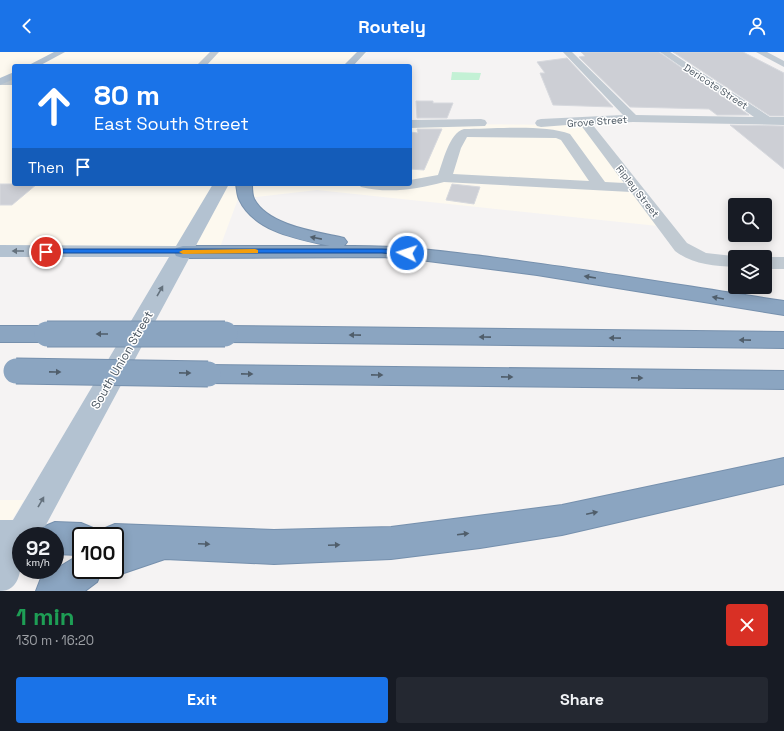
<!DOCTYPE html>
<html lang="en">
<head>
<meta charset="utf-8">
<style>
	body { margin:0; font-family:"Space Grotesk",sans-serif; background:#242831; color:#f1f3f6; height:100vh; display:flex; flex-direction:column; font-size:15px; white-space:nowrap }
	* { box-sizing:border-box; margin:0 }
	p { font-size:13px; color:#9ea1a6 }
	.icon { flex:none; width:22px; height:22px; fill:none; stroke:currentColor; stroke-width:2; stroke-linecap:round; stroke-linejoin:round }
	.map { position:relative; height:539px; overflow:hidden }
	.details { display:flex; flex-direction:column; background:#171b24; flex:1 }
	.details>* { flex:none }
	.banner { position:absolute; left:12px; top:12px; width:400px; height:122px; border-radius:4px; box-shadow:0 2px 10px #0003; background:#1a73e8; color:#fff; overflow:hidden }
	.controls { position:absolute; left:728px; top:146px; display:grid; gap:8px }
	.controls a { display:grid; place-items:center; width:44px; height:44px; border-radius:4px; background:#171b24; box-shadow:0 2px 10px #0003; font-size:20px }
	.speed { position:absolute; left:12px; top:475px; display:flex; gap:8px; font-size:20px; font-weight:700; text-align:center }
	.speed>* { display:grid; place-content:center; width:52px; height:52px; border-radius:50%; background:#171b24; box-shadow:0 2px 10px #0003; line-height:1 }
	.speed small { font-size:10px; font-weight:400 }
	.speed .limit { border:2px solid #111; border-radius:6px; background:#fff; color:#111 }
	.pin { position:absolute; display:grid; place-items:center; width:34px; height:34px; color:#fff; margin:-17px; border:2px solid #fff; border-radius:50%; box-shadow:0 1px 4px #0007 }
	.me { position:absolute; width:44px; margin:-22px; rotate:274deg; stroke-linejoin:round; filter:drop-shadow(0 0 3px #0008) }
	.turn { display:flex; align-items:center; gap:14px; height:84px; padding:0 16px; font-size:18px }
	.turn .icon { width:52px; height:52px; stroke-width:2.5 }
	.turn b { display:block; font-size:28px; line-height:34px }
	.then { display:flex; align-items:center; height:38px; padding:0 16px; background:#0003; gap:8px; font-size:15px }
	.round { display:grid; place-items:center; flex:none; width:42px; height:42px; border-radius:4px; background:#242831 }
	.headline { display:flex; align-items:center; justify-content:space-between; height:68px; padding:0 16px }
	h1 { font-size:24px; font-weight:800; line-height:30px; color:#1e9e55 }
	.primary-button { display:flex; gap:8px; margin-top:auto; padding:8px 16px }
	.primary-button a { flex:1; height:46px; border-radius:4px; background:#1a73e8; color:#fff; font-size:16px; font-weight:800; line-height:46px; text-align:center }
	.primary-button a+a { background:#242831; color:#f1f3f6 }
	header { display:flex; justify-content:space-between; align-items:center; height:52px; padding:0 16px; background:#1a73e8; color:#fff; font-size:18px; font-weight:800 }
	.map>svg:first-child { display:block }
	.commercial { fill:#fdf9ef }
	.green { fill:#c3f1d5 }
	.building { fill:#cdcfd5; stroke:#d7d9de }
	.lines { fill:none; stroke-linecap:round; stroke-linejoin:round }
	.highway-casing { stroke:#7690ad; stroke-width:2 }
	.minor { fill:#c1cad2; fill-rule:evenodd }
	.major { fill:#b3c2d1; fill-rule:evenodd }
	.highway { fill:#8ba5c1; fill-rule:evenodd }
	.highway-bridge-casing { stroke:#7690ad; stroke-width:27; stroke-linecap:butt }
	.highway-bridge { stroke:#8ba5c1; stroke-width:25 }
	.oneway { fill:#505e6b }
	.oneway2 { fill:#64717d }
	.route { fill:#1a73e8; stroke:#114b97 }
	.slow { fill:#f59e0b }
	.labels { text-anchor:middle; stroke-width:3; stroke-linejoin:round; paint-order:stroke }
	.far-street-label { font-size:10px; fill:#4a5661; stroke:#fff }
	.street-label { font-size:12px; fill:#4a5661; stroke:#fff }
</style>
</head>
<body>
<header><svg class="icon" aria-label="back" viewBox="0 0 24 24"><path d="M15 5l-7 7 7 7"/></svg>Routely<svg class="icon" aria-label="person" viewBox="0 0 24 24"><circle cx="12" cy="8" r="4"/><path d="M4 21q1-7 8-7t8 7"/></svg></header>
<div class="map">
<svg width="784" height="539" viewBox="0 0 784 539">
	<rect width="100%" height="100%" fill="#f5f3f3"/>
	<!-- commercial -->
	<g class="commercial">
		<polygon points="0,0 367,0 353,14 14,14 14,132 410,132 410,72 582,73 658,174 317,138 238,147 216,206 0,204"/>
		<polygon points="0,448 24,448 0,488"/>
	</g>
	<!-- green -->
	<polygon class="green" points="452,20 481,21 479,28 451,28"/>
	<!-- building -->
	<g class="building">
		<polygon points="581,0 659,0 749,63 717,63 709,57 630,55 579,5 585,4"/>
		<polygon points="673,0 743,0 784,21 784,64 770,64"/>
		<polygon points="567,6 613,55 553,53 540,21 545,21 537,10"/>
		<polygon points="416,49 433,49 433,51 453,51 447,66 417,66"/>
		<polygon points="730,73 784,74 784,117"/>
		<polygon points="417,77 442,77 424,118 410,117 410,80 418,81"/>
		<polygon points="0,132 37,132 12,153 0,153"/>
		<polygon points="452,132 480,135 474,152 446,148"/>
	</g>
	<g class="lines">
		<!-- highway casing -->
		<g class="highway-casing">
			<g id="highway">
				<path d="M236 132H252C252 137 252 143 254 147 268 174 318 180 344 186L347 190 344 194C399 193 451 200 505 207 598 219 691 235 784 249V263L537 223 420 208 382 205 183 206 176 204 174 200 176 196 183 194H330C298 187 254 180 239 147 237 143 237 137 236 132Z"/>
				<polygon points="0,274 47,274 55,277 58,282 55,287 47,290 0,290"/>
				<polygon points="225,274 784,280 784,296 225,290 217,287 214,282 217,277"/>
				<polygon points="208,313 784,319 784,337 208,331 199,328 196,322 199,316"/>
				<polygon points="784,406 784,432 562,483 480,496 391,507 274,512 165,507 115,524 103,518 115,518 115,484 100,484 103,477 115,472 274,478 391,475 562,453"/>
				<polygon points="55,470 81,471 93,476 96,484 81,484 81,518 102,518 97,530 85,539 36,539 41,526 79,503 55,502 55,484 39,484 43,475"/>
			</g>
		</g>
		<!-- minor -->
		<g class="minor">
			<polygon points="210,0 219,0 206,14 196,14"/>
			<path d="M563 0H572L636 63 754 65 660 0H670L770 65H784V73L633 70 592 72 687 191 706 201 742 205H735V215C713 214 692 212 675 199L631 140 444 130C417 137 389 142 361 135L358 132H410V128L438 123C443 110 449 81 464 77 494 77 544 72 570 82L605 130 624 131 580 72 541 75 537 74 535 71 537 68 541 67 623 63ZM467 85 556 86 561 88 589 129 453 122 461 96Z"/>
			<polygon points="756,0 767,0 784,9 784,15"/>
			<rect x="0" y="27" width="14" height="6"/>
			<polygon points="481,67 485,68 487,71 485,74 410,76 410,68"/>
			<rect x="765" y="205" width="19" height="12"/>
		</g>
		<!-- major -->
		<g class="major">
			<polygon points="54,0 65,0 39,14 27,14"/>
			<polygon points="357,0 366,0 353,14 343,14"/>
			<polygon points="14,20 14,27 0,33 0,26"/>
			<path d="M213 132H229L40 484H21C21 502 26 539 0 539V468H13L169 205H0V193L176 194Z"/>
		</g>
		<!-- highway -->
		<use href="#highway" class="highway"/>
		<!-- highway-bridge casing -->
		<g class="highway-bridge-casing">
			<g id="highway-bridge">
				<polyline points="47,282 225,282"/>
				<polyline points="16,319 208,322"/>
			</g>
		</g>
		<!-- highway-bridge -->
		<use href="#highway-bridge" class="highway-bridge"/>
	</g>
	<!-- one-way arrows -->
	<defs><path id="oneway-solid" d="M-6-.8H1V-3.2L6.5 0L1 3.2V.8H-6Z"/></defs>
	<g class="oneway">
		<use href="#oneway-solid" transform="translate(316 186) rotate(-169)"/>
		<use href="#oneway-solid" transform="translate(590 225) rotate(-171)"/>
		<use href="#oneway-solid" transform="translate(718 246) rotate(-170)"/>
		<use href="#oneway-solid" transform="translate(102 282) rotate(-180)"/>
		<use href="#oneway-solid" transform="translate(355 283) rotate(-179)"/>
		<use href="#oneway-solid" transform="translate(485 285) rotate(-179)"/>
		<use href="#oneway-solid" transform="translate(615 286) rotate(-179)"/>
		<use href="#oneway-solid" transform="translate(745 288) rotate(-179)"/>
		<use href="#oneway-solid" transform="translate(55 320) rotate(1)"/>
		<use href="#oneway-solid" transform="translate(185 321) rotate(1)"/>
		<use href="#oneway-solid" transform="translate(247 322) rotate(1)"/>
		<use href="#oneway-solid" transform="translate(377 323) rotate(1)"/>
		<use href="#oneway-solid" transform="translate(507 325) rotate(1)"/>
		<use href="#oneway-solid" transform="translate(637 326) rotate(1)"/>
		<use href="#oneway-solid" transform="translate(592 461) rotate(-12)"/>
		<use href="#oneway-solid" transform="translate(463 482) rotate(-7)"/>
		<use href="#oneway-solid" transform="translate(204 492) rotate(3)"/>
		<use href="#oneway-solid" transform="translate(334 493) rotate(-2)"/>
	</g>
	<g class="oneway2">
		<use href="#oneway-solid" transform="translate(18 199) rotate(-180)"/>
		<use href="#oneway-solid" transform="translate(160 239) rotate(-60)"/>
		<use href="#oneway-solid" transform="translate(41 450) rotate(-60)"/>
	</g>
	<!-- route -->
	<polygon class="route" points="46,197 382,197 407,198 411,201 407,203 382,201 43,201 42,200"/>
	<!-- slow -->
	<polygon class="slow" points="255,197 258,198 258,201 183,202 179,200 183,198"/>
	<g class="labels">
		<!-- far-street labels -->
		<g class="far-street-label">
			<text transform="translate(716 34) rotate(33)" y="4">Dericote Street</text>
			<text transform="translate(597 69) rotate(-4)" y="4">Grove Street</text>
			<text transform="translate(638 139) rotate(52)" y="4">Ripley Street</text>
		</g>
		<!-- street labels -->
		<g class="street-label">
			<text transform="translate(122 308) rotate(-60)" y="4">South Union Street</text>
		</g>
	</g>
</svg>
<div class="controls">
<a><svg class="icon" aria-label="search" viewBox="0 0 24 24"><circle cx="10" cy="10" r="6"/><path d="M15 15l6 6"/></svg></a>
<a><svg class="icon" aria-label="layers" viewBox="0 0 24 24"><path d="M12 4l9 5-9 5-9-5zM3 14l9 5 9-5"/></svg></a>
</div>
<div class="speed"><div>92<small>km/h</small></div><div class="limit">100</div></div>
<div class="pin" style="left:46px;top:200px;background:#d93025"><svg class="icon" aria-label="arrive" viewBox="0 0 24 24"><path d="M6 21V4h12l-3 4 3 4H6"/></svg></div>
<svg class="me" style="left:407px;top:201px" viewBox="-20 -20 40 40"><circle r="17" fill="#1a73e8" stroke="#fff" stroke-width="3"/><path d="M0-11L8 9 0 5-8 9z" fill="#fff"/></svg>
<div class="banner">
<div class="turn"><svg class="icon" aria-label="ahead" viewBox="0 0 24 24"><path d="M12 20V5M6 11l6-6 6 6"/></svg><div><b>80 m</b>East South Street</div></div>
<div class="then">Then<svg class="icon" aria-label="arrive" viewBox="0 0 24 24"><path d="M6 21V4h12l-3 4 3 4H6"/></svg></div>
</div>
</div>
<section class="details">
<div class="headline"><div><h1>1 min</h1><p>130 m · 16:20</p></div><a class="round" style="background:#d93025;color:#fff"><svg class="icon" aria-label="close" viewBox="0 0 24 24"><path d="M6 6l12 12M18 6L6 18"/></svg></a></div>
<div class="primary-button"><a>Exit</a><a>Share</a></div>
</section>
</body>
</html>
